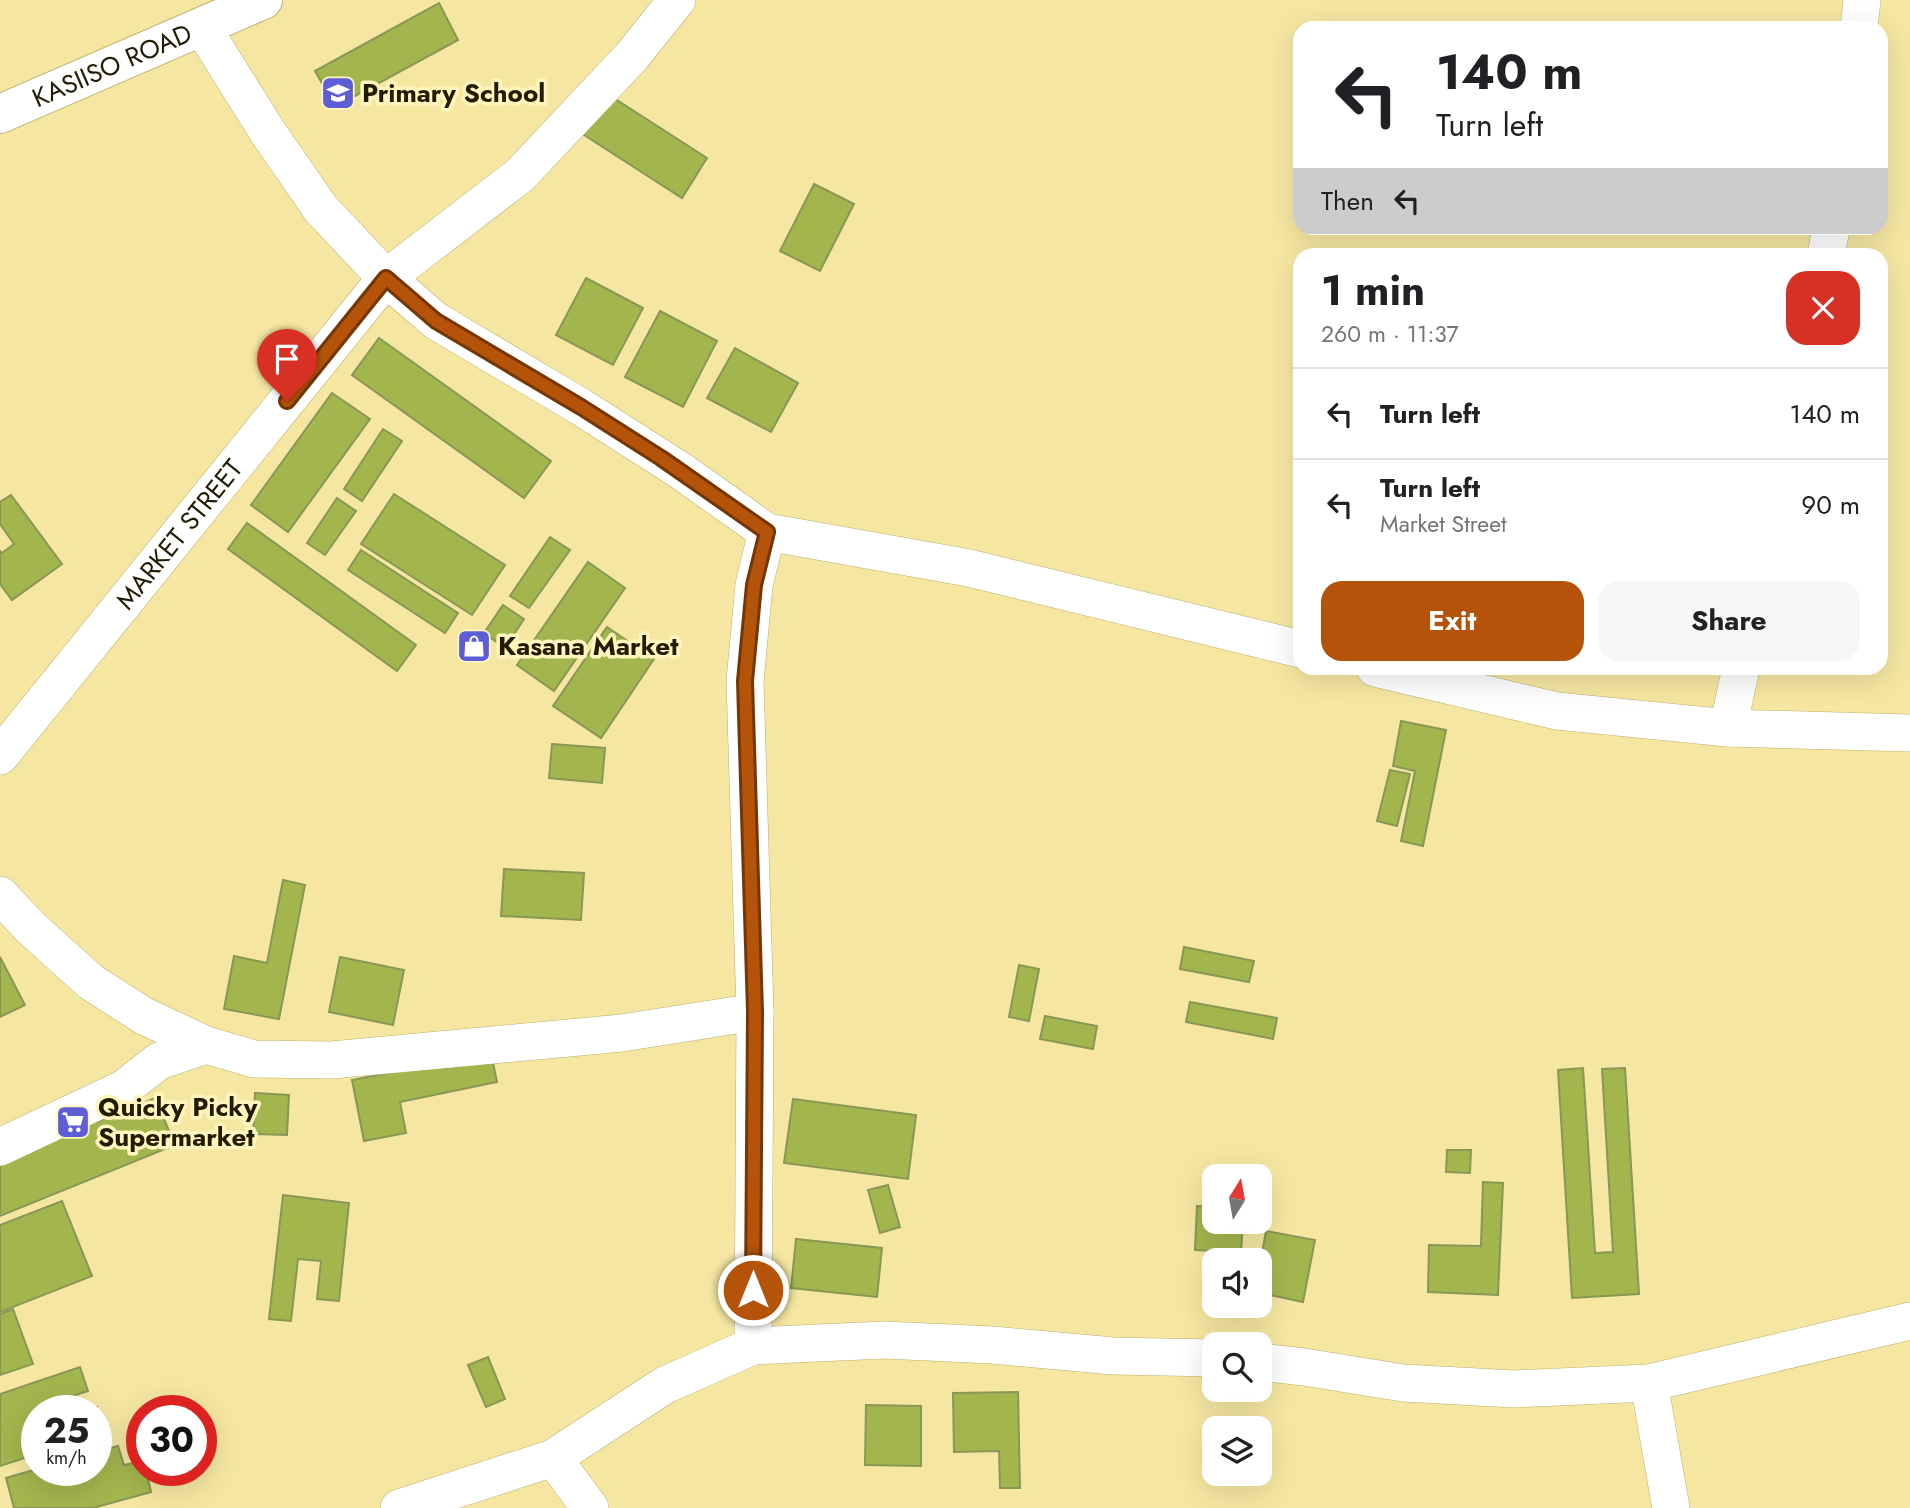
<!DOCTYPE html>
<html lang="en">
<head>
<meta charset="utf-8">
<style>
	body { margin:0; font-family:Jost,sans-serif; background:#f6f6f6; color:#202124; height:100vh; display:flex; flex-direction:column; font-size:26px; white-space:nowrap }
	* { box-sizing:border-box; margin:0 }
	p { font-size:23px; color:#757577 }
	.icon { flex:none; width:38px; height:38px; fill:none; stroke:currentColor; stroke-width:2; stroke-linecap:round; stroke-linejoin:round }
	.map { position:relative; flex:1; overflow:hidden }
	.sheet { position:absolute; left:1293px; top:248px; width:595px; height:427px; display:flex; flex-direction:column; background:#fff; border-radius:21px; box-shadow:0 7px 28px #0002 }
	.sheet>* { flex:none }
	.top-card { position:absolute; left:1293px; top:21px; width:595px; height:214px; border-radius:21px; box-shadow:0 7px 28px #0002; background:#fff; color:#202124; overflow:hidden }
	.needle { width:46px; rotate:11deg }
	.tools { position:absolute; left:1202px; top:1164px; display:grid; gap:14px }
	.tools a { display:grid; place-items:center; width:70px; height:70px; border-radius:14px; background:#fff; box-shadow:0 7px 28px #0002; font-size:35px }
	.speed { position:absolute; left:21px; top:1395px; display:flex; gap:14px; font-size:35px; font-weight:700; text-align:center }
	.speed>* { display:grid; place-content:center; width:91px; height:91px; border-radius:50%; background:#fff; box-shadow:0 7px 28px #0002; line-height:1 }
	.speed small { font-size:18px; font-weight:400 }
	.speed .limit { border:10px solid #d22; background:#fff; color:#111 }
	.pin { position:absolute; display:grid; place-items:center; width:60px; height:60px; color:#fff; margin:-72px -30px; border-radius:50% 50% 50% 0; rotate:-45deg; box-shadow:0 0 7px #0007 }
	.pin .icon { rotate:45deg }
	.me { position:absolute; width:77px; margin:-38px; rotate:0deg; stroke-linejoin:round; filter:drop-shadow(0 0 5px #0008) }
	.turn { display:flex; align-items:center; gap:24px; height:147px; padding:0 28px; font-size:32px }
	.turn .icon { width:91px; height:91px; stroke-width:2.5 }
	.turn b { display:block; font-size:49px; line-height:60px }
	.then { display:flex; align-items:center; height:66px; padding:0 28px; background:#0003; gap:14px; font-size:26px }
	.round { display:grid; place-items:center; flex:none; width:74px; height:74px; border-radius:21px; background:#f6f6f6 }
	.headline { display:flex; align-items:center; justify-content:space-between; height:119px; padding:0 28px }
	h1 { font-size:42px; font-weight:700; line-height:52px }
	.action { display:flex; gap:14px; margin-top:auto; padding:14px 28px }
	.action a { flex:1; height:80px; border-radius:21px; background:#b45309; color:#fff; font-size:28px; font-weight:700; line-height:80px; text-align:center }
	.action a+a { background:#f6f6f6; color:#202124 }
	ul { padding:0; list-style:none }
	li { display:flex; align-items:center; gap:21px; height:91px; padding:0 28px; border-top:2px solid #e0e0e0 }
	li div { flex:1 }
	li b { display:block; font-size:26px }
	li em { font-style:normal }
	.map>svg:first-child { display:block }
	.building { fill:#a3b64e; stroke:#899656; stroke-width:2 }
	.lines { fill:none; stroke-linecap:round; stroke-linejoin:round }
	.minor-casing { stroke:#bcaf6b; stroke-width:38 }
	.secondary-casing { stroke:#bcaf6b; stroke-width:40 }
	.minor { stroke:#fff; stroke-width:37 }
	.secondary { stroke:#fff; stroke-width:38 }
	.route-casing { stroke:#753606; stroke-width:18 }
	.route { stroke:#b45309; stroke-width:12 }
	.labels { text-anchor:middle; stroke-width:7; stroke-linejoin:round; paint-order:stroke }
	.street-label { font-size:26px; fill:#221d02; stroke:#fff5bd }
	.poi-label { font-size:26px; font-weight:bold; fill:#221d02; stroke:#fff5bd; text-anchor:start }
</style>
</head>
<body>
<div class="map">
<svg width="1910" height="1508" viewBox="0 0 1910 1508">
	<rect width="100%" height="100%" fill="#f5e7a2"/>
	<!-- building -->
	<g class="building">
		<polygon points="439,3 458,40 335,107 315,71"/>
		<polygon points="606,93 707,158 682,198 581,133"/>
		<polygon points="814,184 854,204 820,271 780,251"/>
		<polygon points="586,278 643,308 613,365 556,335"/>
		<polygon points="660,311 717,341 683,407 625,377"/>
		<polygon points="379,338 551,461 524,498 352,375"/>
		<polygon points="735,348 798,383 771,432 707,398"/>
		<polygon points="332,393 370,419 288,532 251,505"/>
		<polygon points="383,429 402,441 362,501 344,489"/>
		<polygon points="394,494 505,565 472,615 361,544"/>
		<polygon points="11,495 62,564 12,600 0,584 0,551 2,553 14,544 0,524 0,502"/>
		<polygon points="337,498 356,511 325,555 307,543"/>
		<polygon points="247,523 416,645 397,671 228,549"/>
		<polygon points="550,537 570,550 529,608 510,596"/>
		<polygon points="361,550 458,613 445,633 348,570"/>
		<polygon points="588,562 625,588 554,691 517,665"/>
		<polygon points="503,605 524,619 505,648 484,633"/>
		<polygon points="607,627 654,659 601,738 553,706"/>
		<polygon points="1401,721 1446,730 1423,846 1401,841 1415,771 1393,766"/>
		<polygon points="552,744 605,748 602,783 549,778"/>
		<polygon points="1390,770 1410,774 1397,826 1377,821"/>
		<polygon points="504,869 584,873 581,920 501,916"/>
		<polygon points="283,880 305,885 279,1019 224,1009 234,956 267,963"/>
		<polygon points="1184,947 1254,961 1249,982 1180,969"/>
		<polygon points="0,957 25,1005 0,1017"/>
		<polygon points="340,957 404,970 393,1025 329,1012"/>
		<polygon points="1019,965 1039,969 1029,1021 1009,1017"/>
		<polygon points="1190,1002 1277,1018 1273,1039 1186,1022"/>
		<polygon points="1045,1016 1097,1026 1093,1049 1040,1039"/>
		<polygon points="491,1053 497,1082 400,1102 406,1133 364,1141 352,1080"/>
		<polygon points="1583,1068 1595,1253 1613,1252 1602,1069 1625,1068 1639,1294 1572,1298 1558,1070"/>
		<polygon points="255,1093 289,1095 287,1135 253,1134"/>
		<polygon points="155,1098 175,1145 0,1216 0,1161"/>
		<polygon points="793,1099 916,1115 908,1179 784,1163"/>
		<polygon points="1447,1150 1471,1150 1470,1173 1446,1172"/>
		<polygon points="1483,1182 1503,1183 1498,1295 1428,1292 1429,1245 1481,1246"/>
		<polygon points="888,1185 900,1227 880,1233 868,1190"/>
		<polygon points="283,1195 349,1203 339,1301 317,1299 321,1261 298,1259 291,1321 269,1319"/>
		<polygon points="62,1201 92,1276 0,1312 0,1225"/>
		<polygon points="1197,1206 1214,1207 1214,1222 1243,1222 1241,1252 1195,1250"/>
		<polygon points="1266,1231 1315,1240 1303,1302 1260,1293 1260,1264"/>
		<polygon points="796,1239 882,1248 877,1297 791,1288"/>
		<polygon points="13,1309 33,1364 0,1375 0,1314"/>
		<polygon points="488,1357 505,1399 486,1407 468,1365"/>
		<polygon points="80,1367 88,1391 35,1408 37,1454 0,1466 0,1394"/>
		<polygon points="1018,1392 1020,1488 1000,1488 999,1451 954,1452 953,1393"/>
		<polygon points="866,1405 921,1406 921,1466 865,1465"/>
		<polygon points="97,1407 105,1432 96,1435 96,1410 87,1410"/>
		<polygon points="118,1446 124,1465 142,1461 142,1470 146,1470 151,1492 93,1508 14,1508 6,1478 37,1469 96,1470 96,1452"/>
	</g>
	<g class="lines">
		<!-- minor casing -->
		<g class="minor-casing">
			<g id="minor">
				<polyline points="202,27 267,131 321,209 386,278 436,321 581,407 681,471 767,532 969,568 1300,649"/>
				<polyline points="1859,28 1862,0"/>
				<polyline points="1826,256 1831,228"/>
				<polyline points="1375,668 1557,711 1728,728 1910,733"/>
				<polyline points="1728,728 1741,668"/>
				<path id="s1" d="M0 756 386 278 520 175 632 56 677 0"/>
				<polyline points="0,895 31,928 91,982 144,1016 206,1045 254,1059 332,1060 622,1033 755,1012"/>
				<polyline points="0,1147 123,1089 159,1061 206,1045"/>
				<polyline points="753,1346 755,1012 745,681 754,585 767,532"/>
				<polyline points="1260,1362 1304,1367 1403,1383 1514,1389 1649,1383 1910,1321"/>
				<polyline points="1649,1383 1671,1508"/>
				<polyline points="553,1458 590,1508"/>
				<polyline points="399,1508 553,1458 665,1385 753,1346 885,1340 992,1345 1113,1356 1214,1358"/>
			</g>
		</g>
		<!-- secondary casing -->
		<g class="secondary-casing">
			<g id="secondary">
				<path id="s2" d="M0 114 263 0"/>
			</g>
		</g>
		<!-- minor -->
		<use href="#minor" class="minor"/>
		<!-- secondary -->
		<use href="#secondary" class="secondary"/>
	</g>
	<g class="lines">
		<!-- route casing -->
		<g class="route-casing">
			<polyline id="route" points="287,401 386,278 436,321 581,407 661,458 767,532 754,585 745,681 755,1012 753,1290"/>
		</g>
		<!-- route -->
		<use href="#route" class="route"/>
	</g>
	<!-- icons -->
	<defs>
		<g id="school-square" transform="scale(1.75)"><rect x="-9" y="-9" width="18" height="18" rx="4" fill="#5d5dd6" stroke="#fff5bd"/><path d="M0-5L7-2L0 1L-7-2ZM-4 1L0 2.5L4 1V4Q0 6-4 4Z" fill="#fff"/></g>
		<g id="shop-square" transform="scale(1.75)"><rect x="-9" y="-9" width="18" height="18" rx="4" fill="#5d5dd6" stroke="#fff5bd"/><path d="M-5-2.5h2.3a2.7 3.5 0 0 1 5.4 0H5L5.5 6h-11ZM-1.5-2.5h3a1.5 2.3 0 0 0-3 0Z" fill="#fff"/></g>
		<g id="supermarket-square" transform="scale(1.75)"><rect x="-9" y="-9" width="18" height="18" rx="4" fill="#5d5dd6" stroke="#fff5bd"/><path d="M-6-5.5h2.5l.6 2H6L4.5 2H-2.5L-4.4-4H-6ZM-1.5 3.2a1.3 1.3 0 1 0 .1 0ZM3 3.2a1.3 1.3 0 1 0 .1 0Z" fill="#fff"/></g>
	</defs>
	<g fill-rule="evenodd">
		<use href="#school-square" x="338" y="93"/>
		<use href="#shop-square" x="474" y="646"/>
		<use href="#supermarket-square" x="73" y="1122"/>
	</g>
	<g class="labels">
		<!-- street labels -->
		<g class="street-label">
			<text dy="9" stroke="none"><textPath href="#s2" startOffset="122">KASIISO ROAD</textPath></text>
			<text dy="9" stroke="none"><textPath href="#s1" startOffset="285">MARKET STREET</textPath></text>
		</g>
		<!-- poi labels -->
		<g class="poi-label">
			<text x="362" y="102">Primary School</text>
			<text x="498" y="655">Kasana Market</text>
			<text x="98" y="1116">Quicky Picky<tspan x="98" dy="30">Supermarket</tspan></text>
		</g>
	</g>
</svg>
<div class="tools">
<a><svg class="needle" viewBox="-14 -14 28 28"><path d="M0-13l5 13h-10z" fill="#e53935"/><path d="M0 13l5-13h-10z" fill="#757577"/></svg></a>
<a><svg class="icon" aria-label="sound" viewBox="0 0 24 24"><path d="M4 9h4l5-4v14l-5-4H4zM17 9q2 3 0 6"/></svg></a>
<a><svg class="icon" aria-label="search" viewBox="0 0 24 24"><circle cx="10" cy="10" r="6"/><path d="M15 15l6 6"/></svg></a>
<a><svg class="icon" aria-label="layers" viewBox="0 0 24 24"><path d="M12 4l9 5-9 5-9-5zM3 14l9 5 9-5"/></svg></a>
</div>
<div class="speed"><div>25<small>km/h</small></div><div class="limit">30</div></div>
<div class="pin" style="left:287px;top:401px;background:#d93025"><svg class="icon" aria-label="arrive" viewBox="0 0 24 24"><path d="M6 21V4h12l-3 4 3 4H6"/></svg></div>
<svg class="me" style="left:753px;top:1290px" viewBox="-20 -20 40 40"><circle r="17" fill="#b45309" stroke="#fff" stroke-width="3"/><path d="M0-11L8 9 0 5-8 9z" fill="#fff"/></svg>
<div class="top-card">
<div class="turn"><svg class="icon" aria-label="left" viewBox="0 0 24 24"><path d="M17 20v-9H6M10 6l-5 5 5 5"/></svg><div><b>140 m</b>Turn left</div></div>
<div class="then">Then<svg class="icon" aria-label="left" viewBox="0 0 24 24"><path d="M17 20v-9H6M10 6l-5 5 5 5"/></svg></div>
</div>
<section class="sheet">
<div class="headline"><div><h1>1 min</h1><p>260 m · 11:37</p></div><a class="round" style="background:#d93025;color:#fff"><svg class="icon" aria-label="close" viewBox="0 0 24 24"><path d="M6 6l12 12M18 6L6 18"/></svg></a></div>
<ul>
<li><svg class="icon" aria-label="left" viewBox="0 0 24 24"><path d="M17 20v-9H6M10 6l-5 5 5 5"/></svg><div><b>Turn left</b></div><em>140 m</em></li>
<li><svg class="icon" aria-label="left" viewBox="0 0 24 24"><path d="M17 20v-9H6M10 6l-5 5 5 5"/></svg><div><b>Turn left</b><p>Market Street</p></div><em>90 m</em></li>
</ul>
<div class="action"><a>Exit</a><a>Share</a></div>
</section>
</div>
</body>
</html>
